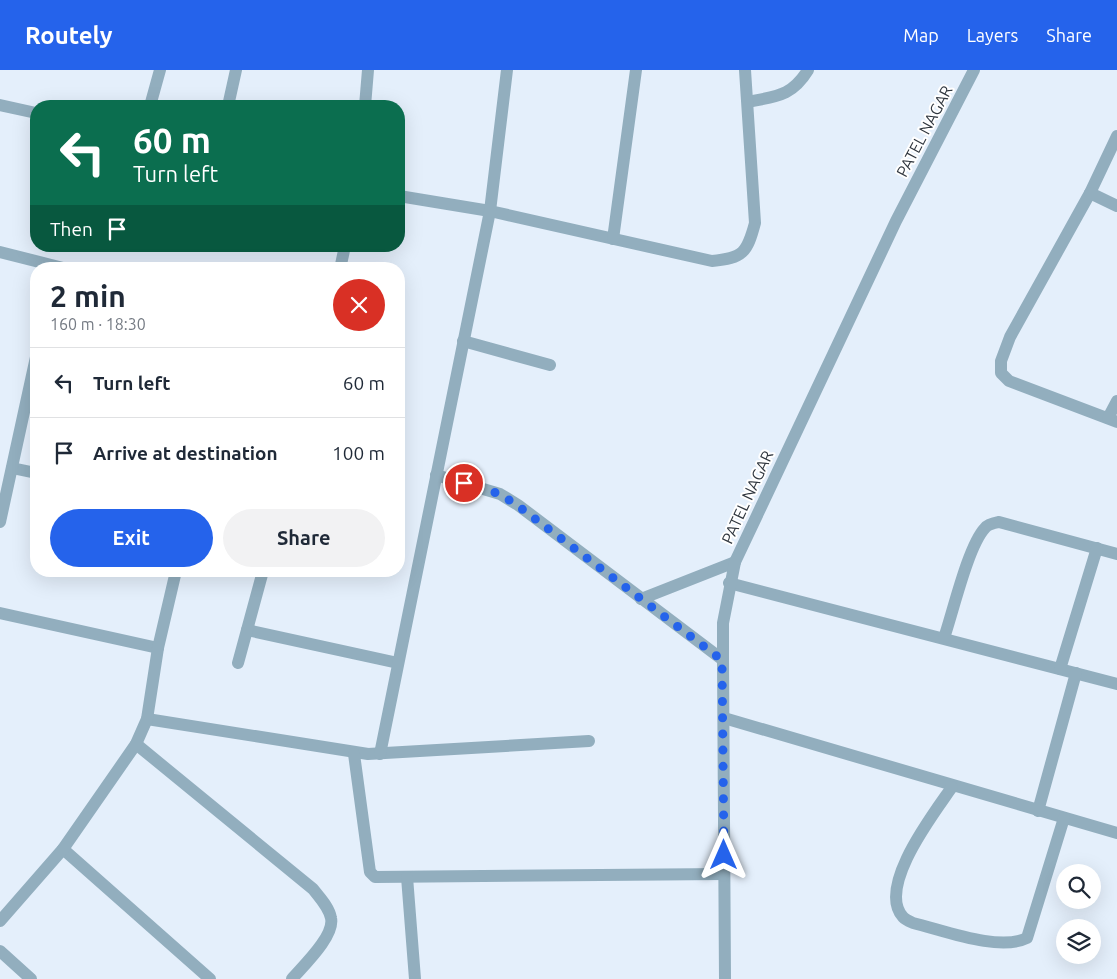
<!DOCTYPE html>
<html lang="en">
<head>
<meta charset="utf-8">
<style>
	body { margin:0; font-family:Ubuntu,sans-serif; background:#f2f2f3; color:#1f2937; height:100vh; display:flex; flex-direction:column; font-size:19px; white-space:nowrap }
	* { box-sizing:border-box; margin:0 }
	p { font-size:16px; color:#747a83 }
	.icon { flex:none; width:28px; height:28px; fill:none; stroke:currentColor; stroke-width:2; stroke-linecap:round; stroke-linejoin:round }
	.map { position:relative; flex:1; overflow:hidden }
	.side { position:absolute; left:30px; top:192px; width:375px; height:315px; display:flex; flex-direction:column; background:#fff; border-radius:20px; box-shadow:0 5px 20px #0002 }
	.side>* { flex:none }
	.hud { position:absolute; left:30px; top:30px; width:375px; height:152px; border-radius:20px; box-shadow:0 5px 20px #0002; background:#0b6e4f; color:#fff; overflow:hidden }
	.fabs { position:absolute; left:1056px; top:794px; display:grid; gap:10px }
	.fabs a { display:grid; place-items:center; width:45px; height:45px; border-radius:50%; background:#fff; box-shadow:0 5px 20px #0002; font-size:25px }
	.pin { position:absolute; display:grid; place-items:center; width:42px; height:42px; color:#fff; margin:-21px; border:2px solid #fff; border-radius:50%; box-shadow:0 1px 5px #0007 }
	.me { position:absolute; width:55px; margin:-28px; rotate:0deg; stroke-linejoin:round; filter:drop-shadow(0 0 4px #0008) }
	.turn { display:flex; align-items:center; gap:18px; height:105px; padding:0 20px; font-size:22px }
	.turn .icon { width:65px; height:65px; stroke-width:2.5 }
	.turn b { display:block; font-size:35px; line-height:42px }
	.then { display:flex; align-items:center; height:48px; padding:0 20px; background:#0003; gap:10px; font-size:19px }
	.round { display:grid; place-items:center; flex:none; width:52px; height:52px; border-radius:26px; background:#f2f2f3 }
	.headline { display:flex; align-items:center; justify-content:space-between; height:85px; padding:0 20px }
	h1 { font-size:30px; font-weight:600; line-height:38px }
	.primary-button { display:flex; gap:10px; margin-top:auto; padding:10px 20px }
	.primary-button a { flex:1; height:58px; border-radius:30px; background:#2563eb; color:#fff; font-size:20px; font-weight:600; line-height:58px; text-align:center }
	.primary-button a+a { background:#f2f2f3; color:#1f2937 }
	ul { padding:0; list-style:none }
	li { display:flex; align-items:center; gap:15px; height:70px; padding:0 20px; border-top:1px solid #e0e1e3 }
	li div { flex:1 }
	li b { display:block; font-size:19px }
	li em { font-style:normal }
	header { display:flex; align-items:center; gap:30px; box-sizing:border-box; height:70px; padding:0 25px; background:#2563eb; color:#fff }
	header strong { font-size:24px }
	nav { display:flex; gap:28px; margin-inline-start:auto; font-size:18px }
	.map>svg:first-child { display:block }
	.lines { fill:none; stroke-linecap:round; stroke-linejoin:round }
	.minor { stroke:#92aebe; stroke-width:12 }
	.route { stroke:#2563eb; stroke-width:9; stroke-dasharray:0 16.2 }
	.labels { text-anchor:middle; stroke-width:4; stroke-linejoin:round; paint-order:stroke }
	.street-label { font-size:16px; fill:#30373f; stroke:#fff }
</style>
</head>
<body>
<header>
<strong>Routely</strong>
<nav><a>Map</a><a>Layers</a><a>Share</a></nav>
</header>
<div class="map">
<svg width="1117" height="909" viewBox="0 0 1117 909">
	<rect width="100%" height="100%" fill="#e4effb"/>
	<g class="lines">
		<!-- minor -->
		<g class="minor">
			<path d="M748 32C777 26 792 26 808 0"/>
			<polyline points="0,35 36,43"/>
			<polyline points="150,36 160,0"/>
			<polyline points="228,36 236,0"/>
			<polyline points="365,36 368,0"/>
			<polyline points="1117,66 1090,123 1010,267 1001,291 1001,303 1009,311 1117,352"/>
			<polyline points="1090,123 1117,136"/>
			<path d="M399 126 490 141 712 191C743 188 747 183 755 153L745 0"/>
			<polyline points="613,169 636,0"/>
			<polyline points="0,182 67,199"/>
			<polyline points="340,199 345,176"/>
			<polyline points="463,271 550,295"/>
			<polyline points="1108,348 1117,331"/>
			<polyline points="12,398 36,403"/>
			<polyline points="436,405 500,424 518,435 723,590"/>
			<polyline points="0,452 36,287"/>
			<polyline points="729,513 1117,614"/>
			<polyline points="641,529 735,492"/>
			<polyline points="0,543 158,578"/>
			<polyline points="247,560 398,593"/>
			<path d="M944 568C953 542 968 476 985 458 988 454 994 453 999 452L1117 484"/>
			<polyline points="238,593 263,501"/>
			<polyline points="1060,599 1097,478"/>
			<polyline points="724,648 1117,763"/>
			<polyline points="147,649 368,684 589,671"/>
			<path d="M136 674 313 819C320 828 329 837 331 848 335 866 303 896 292 909"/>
			<polyline points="354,684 370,802 375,807 724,804"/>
			<polyline points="380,684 490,141 507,0"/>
			<path d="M952 717C935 742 876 817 903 847 906 850 911 852 913 853 943 860 999 882 1027 868L1064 748"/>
			<polyline points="1038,741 1076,603"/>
			<polyline points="63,779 210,909"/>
			<polyline points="407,807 415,909"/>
			<polyline points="0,851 63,779 136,674 147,649 158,578 176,501"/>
			<polyline points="0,881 31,909"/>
			<polyline points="725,909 723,590 723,553 735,492 896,151 974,0"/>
		</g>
	</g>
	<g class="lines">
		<!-- route -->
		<polyline class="route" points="464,413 500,424 518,436 722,590 724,785"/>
	</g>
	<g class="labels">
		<!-- street labels -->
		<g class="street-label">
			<text transform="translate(924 61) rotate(-62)" y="6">PATEL NAGAR</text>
			<text transform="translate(747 427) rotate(-65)" y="6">PATEL NAGAR</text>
		</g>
	</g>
</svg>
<div class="fabs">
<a><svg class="icon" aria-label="search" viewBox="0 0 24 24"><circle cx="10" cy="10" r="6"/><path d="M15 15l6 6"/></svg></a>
<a><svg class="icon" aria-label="layers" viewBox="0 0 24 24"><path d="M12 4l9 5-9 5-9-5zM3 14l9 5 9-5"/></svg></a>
</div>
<div class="pin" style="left:464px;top:413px;background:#d93025"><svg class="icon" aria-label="arrive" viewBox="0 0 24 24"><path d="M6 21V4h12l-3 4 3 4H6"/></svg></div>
<svg class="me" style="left:724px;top:785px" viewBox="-20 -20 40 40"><path d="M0-17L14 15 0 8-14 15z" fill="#2563eb" stroke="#fff" stroke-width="4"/></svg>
<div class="hud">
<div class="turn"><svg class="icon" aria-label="left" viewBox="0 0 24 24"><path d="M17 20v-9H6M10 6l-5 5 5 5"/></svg><div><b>60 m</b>Turn left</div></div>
<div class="then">Then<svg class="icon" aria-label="arrive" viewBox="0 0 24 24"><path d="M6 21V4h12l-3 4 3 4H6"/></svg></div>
</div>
<section class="side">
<div class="headline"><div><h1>2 min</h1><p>160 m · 18:30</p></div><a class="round" style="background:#d93025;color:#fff"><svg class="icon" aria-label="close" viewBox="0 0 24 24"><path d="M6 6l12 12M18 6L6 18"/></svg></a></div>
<ul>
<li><svg class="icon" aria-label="left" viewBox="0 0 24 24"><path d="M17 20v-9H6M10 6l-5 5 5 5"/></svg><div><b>Turn left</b></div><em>60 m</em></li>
<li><svg class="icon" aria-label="arrive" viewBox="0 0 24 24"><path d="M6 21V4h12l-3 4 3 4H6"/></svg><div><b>Arrive at destination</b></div><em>100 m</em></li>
</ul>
<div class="primary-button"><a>Exit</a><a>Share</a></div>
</section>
</div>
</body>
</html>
